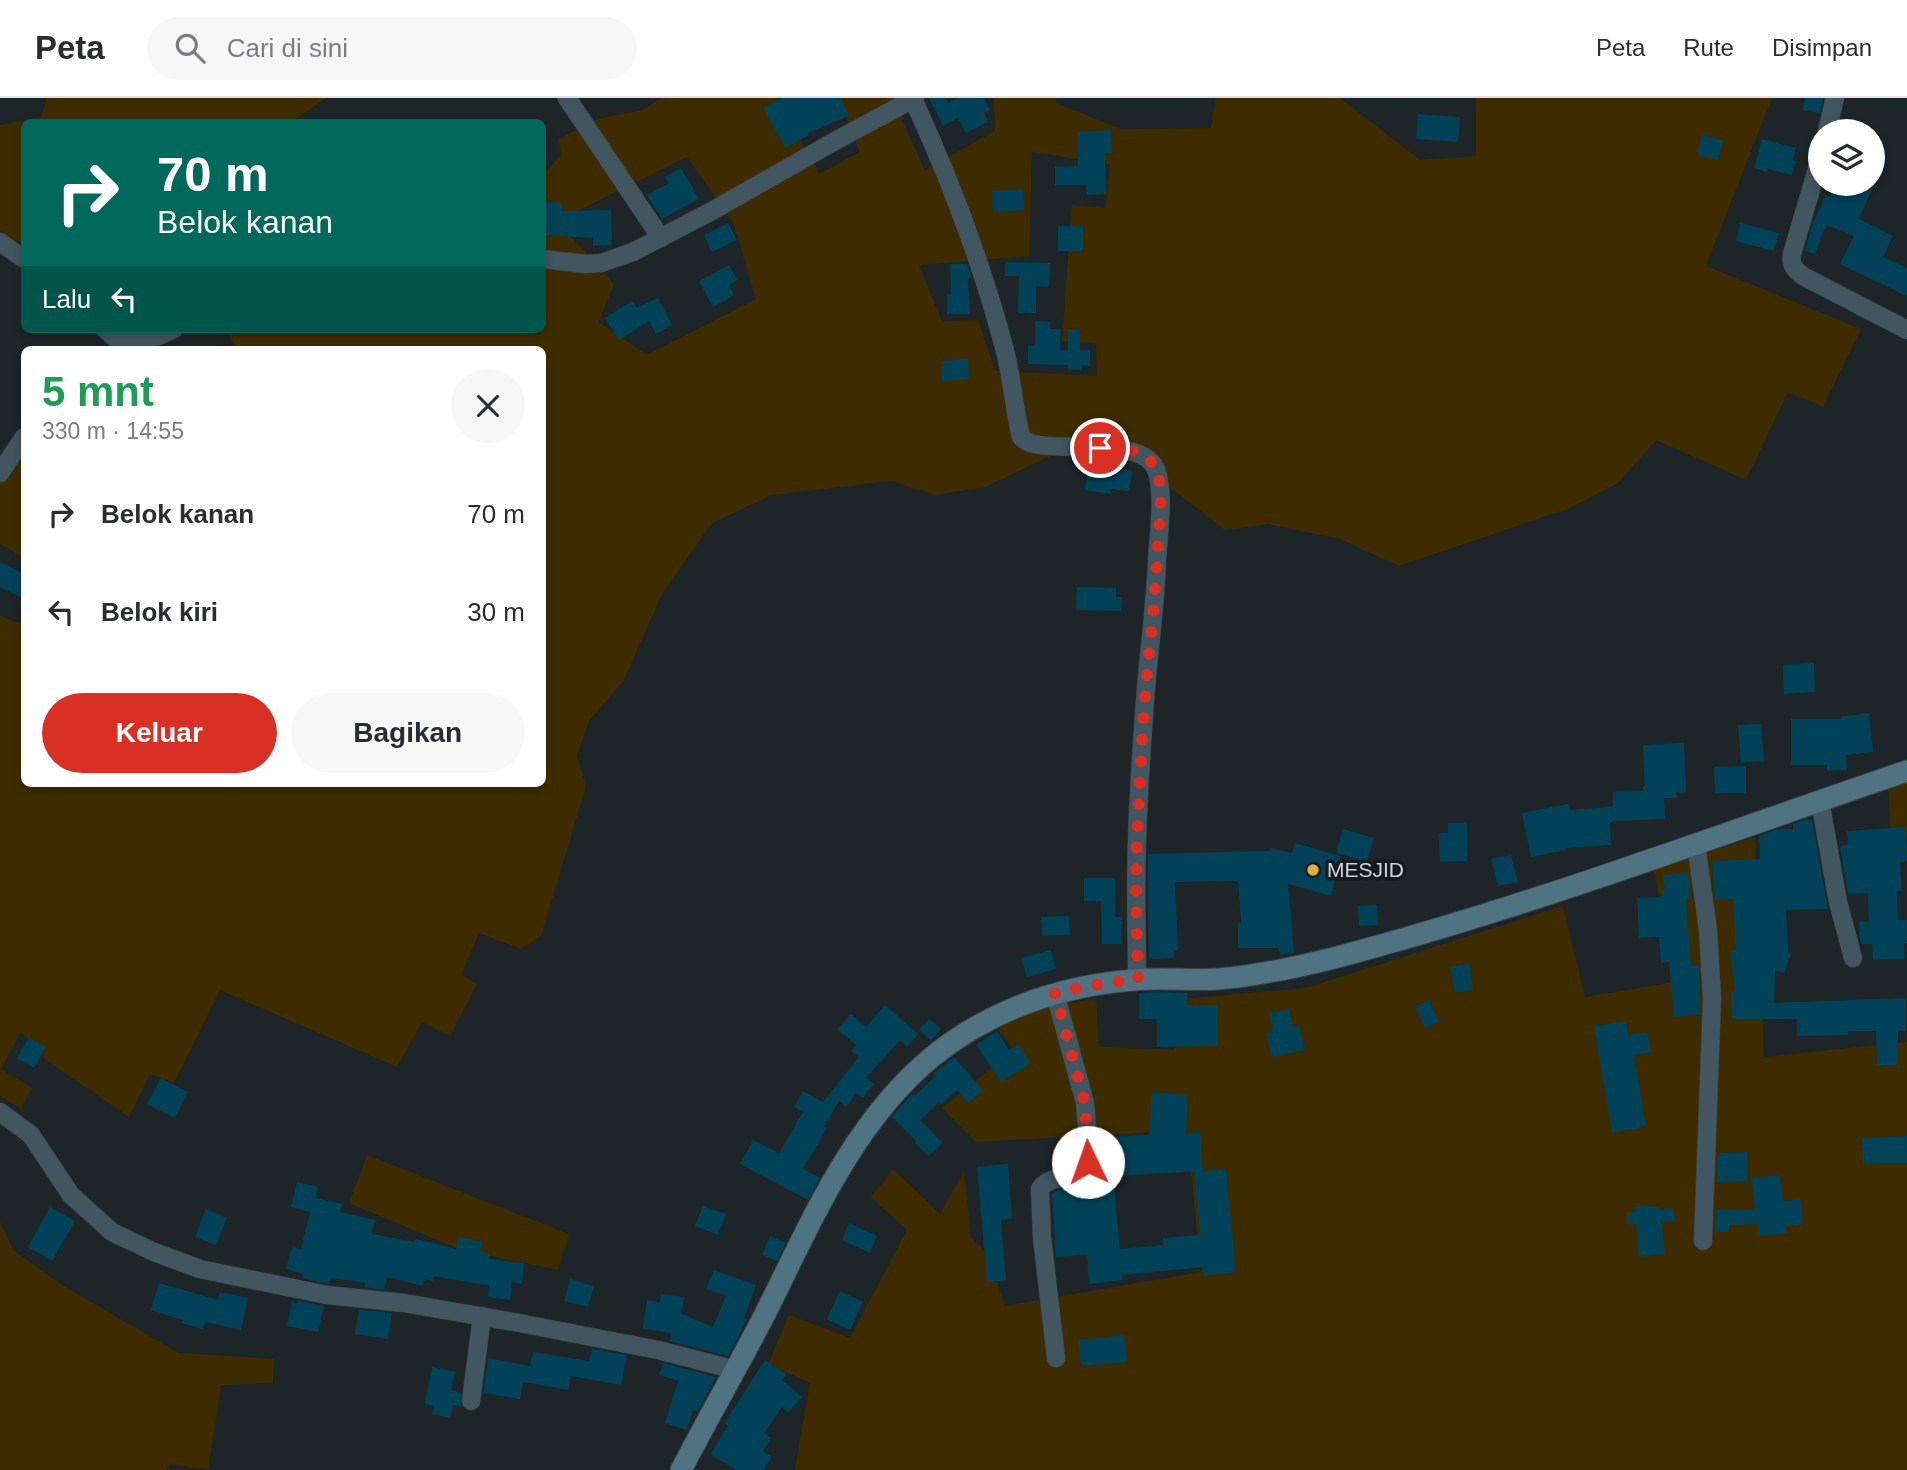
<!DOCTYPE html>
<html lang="id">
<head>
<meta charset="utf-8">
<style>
	body { margin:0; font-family:Helvetica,sans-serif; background:#f7f7f7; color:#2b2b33; height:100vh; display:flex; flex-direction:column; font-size:26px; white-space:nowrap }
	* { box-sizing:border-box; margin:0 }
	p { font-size:23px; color:#7c7c81 }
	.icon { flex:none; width:38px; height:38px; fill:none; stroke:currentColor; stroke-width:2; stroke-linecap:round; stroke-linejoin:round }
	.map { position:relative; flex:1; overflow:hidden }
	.details { position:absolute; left:21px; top:248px; width:525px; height:441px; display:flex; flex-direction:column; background:#fff; border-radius:10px; box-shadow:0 4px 10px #0003 }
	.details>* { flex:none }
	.guide { position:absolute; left:21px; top:21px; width:525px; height:214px; border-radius:10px; box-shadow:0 4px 10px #0003; background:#00695c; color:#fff; overflow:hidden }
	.fabs { position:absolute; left:1808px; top:21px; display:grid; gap:14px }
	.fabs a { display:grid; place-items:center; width:77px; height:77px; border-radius:50%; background:#fff; box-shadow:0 4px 10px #0003; font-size:35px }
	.pin { position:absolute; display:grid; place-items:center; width:60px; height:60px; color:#fff; margin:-30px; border:4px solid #fff; border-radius:50%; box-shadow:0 2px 7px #0007 }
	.me { position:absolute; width:77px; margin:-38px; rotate:357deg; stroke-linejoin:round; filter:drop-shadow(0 0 5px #0008) }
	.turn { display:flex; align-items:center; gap:24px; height:147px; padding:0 21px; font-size:32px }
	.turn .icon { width:91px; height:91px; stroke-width:2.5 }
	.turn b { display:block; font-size:49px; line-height:60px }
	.then { display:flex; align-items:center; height:66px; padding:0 21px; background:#0003; gap:14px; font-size:26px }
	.round { display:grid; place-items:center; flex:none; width:74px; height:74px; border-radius:37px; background:#f7f7f7 }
	.headline { display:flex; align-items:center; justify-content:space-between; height:119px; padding:0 21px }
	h1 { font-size:42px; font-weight:700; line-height:52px; color:#1e9e55 }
	.button { display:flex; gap:14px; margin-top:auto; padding:14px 21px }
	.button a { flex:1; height:80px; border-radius:42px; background:#d93025; color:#fff; font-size:28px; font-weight:700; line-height:80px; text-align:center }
	.button a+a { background:#f7f7f7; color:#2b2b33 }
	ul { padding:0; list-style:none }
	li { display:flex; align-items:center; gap:21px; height:98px; padding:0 21px }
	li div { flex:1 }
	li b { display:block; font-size:26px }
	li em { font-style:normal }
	header { display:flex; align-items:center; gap:42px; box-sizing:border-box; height:98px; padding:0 35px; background:#fff; border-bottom:2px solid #e1e1e2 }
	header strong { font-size:33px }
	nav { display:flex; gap:38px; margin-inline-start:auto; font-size:24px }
	.search { width:490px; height:63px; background:#f7f7f7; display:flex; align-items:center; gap:18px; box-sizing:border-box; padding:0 24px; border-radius:38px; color:#7c7c81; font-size:26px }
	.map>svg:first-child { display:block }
	.green { fill:#3e2c00; fill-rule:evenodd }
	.building { fill:#024258 }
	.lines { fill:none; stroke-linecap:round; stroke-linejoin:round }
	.street-casing { stroke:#3a4144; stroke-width:19 }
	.secondary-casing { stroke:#3a4144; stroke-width:23 }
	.street { stroke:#415660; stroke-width:18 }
	.secondary { stroke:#507383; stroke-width:21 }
	.route { stroke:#d93025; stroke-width:12; stroke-dasharray:0 21.6 }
	.poi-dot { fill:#e1af34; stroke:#141b1e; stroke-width:2.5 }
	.labels { text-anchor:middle; stroke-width:7; stroke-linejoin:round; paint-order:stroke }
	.poi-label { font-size:21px; fill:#d1d5d8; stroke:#141b1e; text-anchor:start }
</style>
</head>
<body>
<header>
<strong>Peta</strong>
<div class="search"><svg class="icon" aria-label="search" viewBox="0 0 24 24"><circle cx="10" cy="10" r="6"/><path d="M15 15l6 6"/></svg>Cari di sini</div>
<nav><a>Peta</a><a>Rute</a><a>Disimpan</a></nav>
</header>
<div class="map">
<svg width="1907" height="1372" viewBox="0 0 1907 1372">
	<rect width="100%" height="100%" fill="#1d2528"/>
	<!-- green -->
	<g class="green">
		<polygon points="47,0 326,0 291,24 24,24 24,147 0,133 0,27 41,19"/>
		<path d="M663 0H778L819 76 860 54 839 0H899L897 1 905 29 925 72 995 33 994 0H1056V5L1121 31 1211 30 1216 0H1340L1420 62 1476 58V0H1772L1706 168 1861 231 1823 309 1788 294 1746 382 1656 342 1618 385 1570 410 1399 468 1340 441 1268 426 1225 432 1171 390 1144 358 1078 345 985 389 935 397 891 383 772 397 712 425 662 496 624 582 589 623 577 658 586 688 541 838 521 851 479 835 461 877 477 886 450 938 422 924 397 969 220 892 174 985 150 976 129 1019 46 962 21 933 1 971 32 990 21 1011 0 998V518L24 527V686H542V252H235L230 237 227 231H542L543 79 561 56 559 41 597 21 639 13ZM1032 54 1110 66 1106 110 1072 107 1062 243 1096 245 1097 278 995 273 978 222 942 223 919 167 1029 158ZM687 59 733 124 756 201 647 257 599 224 614 186 557 123Z"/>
		<polygon points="24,342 24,460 0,446 0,378"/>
		<polygon points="1907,680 1907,738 1891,739 1888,687"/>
		<polygon points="1755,739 1764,959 1907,944 1907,1372 795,1372 810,1285 768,1266 789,1217 850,1240 907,1132 871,1099 893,1071 940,1116 964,1073 971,1140 987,1154 1005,1208 1201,1174 1187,1032 976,1044 942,1010 1014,952 996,928 1046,908 1096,901 1099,949 1175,952 1181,901 1306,890 1563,808 1585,899 1675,884 1654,772"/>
		<polygon points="367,1057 569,1136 558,1172 461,1152 349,1105"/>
		<polygon points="0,1124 14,1153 65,1189 179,1255 274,1261 273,1285 221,1287 208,1372 169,1366 167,1372 0,1372"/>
	</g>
	<!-- building -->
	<g class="building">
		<polygon points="782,0 841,0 849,18 808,35 809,37 785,50 763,10"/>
		<polygon points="929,0 946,0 948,5 959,0 984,0 990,12 984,15 988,24 966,35 958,20 943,28"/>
		<polygon points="1805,0 1823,0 1820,15 1803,12"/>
		<polygon points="1418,16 1460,19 1458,44 1416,41"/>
		<polygon points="1111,32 1112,55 1105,55 1106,96 1087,97 1086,87 1055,87 1055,69 1078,68 1077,34"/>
		<polygon points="1702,37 1723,42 1718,62 1697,57"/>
		<polygon points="1762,41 1796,50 1793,62 1796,63 1792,77 1768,71 1767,74 1754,70"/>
		<polygon points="681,70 699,101 662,121 647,97 669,85 665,79"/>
		<polygon points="1836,86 1874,86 1859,121 1893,138 1883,159 1907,170 1907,198 1840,166 1854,138 1826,127 1815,156 1805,153 1812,129 1825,97 1830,99"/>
		<polygon points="1023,91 1025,112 993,114 992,93"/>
		<polygon points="542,103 562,105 561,113 611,112 612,147 593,148 593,140 542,137"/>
		<polygon points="728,125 737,142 712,154 704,137"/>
		<polygon points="1740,125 1779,135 1774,153 1736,143"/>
		<rect x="1058" y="128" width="25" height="25"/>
		<polygon points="1005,164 1050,165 1049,189 1036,188 1036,215 1018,215 1019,178 1005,178"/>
		<polygon points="950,166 967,166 972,180 968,180 970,216 947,216 947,196 951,196"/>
		<polygon points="729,167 737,182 729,187 734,197 713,209 699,183"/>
		<polygon points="658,200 672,227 656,236 649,223 619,242 605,220 632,203 637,210"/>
		<polygon points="1035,223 1050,224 1050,231 1061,231 1060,252 1068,252 1068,231 1080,231 1080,252 1090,252 1090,268 1081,267 1081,272 1068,272 1068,267 1028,266 1028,248 1035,248"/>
		<polygon points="968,261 969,281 942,283 941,263"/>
		<polygon points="1089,366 1132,373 1129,393 1111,391 1110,396 1085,392"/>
		<polygon points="0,464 24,476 24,501 0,489"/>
		<polygon points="1077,489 1116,490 1116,499 1122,499 1121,513 1076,512"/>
		<polygon points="1814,565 1815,594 1784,596 1783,567"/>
		<polygon points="1869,615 1873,654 1846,657 1847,672 1827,673 1827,667 1791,667 1791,621 1841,621 1840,619"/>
		<polygon points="1761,626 1764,663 1741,665 1738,627"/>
		<polygon points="1684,645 1686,694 1676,695 1677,700 1664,700 1665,721 1612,723 1612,724 1610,725 1611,747 1565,750 1566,752 1531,759 1522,715 1568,706 1569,712 1613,709 1613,694 1643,693 1643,689 1645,689 1643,647"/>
		<polygon points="1746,668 1746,695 1715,695 1714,669"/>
		<polygon points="1805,722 1812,722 1828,811 1786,812 1788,854 1791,855 1784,875 1775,872 1774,905 1906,900 1906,933 1898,933 1898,967 1877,967 1876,933 1848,933 1848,937 1797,938 1797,921 1732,921 1731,893 1735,893 1730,853 1736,852 1733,801 1715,802 1712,763 1760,761 1759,738 1775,732 1793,731 1793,726"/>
		<polygon points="1448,725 1467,725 1467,763 1440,764 1439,735 1448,735"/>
		<polygon points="1906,729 1907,763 1900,764 1902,793 1897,793 1898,822 1907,822 1907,845 1904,845 1905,861 1873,862 1872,846 1861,846 1860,843 1859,824 1869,824 1868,795 1848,796 1840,748 1848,747 1847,733"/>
		<polygon points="1343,731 1374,740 1367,764 1336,755"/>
		<polygon points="1295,745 1341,758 1331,798 1288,786 1294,855 1280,857 1279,850 1238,850 1238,825 1241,825 1238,783 1175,784 1178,853 1174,853 1174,860 1149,861 1148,756 1270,753 1271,750 1292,755"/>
		<polygon points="1511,757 1518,784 1498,788 1491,761"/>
		<polygon points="1688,774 1691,801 1686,801 1691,868 1699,867 1700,917 1674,919 1669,864 1661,865 1659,839 1639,840 1637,800 1662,799 1661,791 1665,791 1663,777"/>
		<polygon points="1084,780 1115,780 1115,819 1121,819 1121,846 1102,846 1101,803 1084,803"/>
		<polygon points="1377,807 1378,827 1359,828 1358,808"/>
		<polygon points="1069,818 1070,837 1042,838 1041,819"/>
		<polygon points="1051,852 1056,871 1027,879 1021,860"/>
		<polygon points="1469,865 1473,892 1455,895 1450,869"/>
		<polygon points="1163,894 1187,895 1187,907 1217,907 1218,948 1157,949 1157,921 1139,921 1139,895"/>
		<polygon points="1429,902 1439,924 1425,930 1415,908"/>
		<polygon points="885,907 918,936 907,949 900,942 866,980 874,986 863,1000 857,995 846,1009 839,1003 824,1029 827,1030 803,1071 820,1080 808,1102 740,1066 753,1042 779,1055 803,1014 794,1009 803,993 823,1004 859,959 851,953 856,947 837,931 851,916 866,929"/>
		<polygon points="1289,911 1293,929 1299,928 1305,952 1272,959 1266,935 1273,933 1269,915"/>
		<polygon points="929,921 941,931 931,943 919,932"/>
		<polygon points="1626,923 1628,937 1647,934 1651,954 1634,957 1646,1029 1612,1035 1594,928"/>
		<polygon points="997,933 1009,952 1018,946 1031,965 1001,984 976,947"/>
		<polygon points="29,939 46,949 34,970 17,960"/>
		<polygon points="954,959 983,992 968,1005 957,992 942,1006 939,1004 920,1022 943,1045 928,1058 915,1045 916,1043 892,1019 912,996 914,998 936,978 934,975"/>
		<polygon points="161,980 188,994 175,1020 147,1006"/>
		<polygon points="1152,994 1188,997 1186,1035 1200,1034 1203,1073 1113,1078 1120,1151 1163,1147 1163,1140 1200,1137 1194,1074 1226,1071 1236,1174 1204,1178 1203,1169 1122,1177 1123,1182 1089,1186 1087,1157 1056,1159 1052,1095 1082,1085 1094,1084 1093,1076 1097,1069 1100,1059 1100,1049 1112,1048 1111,1039 1149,1037"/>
		<polygon points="1907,1038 1907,1065 1863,1066 1862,1040"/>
		<polygon points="1747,1054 1748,1083 1717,1085 1718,1055"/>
		<polygon points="1008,1066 1012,1121 1001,1122 1006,1182 987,1184 977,1069"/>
		<polygon points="1780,1077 1783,1103 1800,1101 1803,1126 1786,1128 1787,1135 1758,1138 1757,1126 1729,1127 1729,1134 1715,1134 1716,1111 1755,1112 1751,1080"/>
		<polygon points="297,1084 318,1089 316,1100 342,1106 340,1114 375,1122 372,1136 415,1144 416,1141 456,1151 458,1139 482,1144 480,1153 490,1155 489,1161 524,1165 522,1186 512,1184 510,1202 488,1199 489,1188 434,1178 433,1183 425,1181 423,1188 387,1179 384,1192 364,1189 365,1185 331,1180 329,1186 303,1180 304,1176 286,1171 292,1149 301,1151 310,1114 291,1109"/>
		<polygon points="703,1108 726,1116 718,1137 695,1128"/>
		<polygon points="1644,1108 1659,1109 1660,1111 1673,1110 1675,1123 1662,1124 1665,1156 1639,1159 1636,1126 1628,1127 1627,1115 1635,1114 1634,1109"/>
		<polygon points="50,1109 75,1123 52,1163 28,1149"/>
		<polygon points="206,1111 227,1120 216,1147 195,1139"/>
		<polygon points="849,1125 877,1138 870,1155 842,1142"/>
		<polygon points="770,1138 786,1145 777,1163 762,1157"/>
		<polygon points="714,1172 756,1187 744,1220 747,1221 728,1258 669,1243 672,1235 643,1231 647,1202 660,1204 661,1196 684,1199 682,1216 713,1229 726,1198 706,1191"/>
		<polygon points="570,1181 594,1188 588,1209 564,1203"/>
		<polygon points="159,1185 218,1202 220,1194 248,1200 241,1232 205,1224 203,1231 181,1225 183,1222 151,1212"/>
		<polygon points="840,1193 863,1204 850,1232 827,1221"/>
		<polygon points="298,1203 324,1208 318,1234 287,1228 292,1204 297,1205"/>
		<polygon points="359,1212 392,1215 388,1241 355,1236"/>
		<polygon points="1124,1237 1127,1264 1081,1268 1078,1242"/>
		<polygon points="592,1251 627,1257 621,1287 571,1278 568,1292 523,1284 520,1301 483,1295 488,1260 530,1268 533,1254 589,1263"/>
		<polygon points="765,1262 786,1276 782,1282 802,1299 788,1315 782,1309 764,1335 771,1340 763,1353 772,1359 763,1372 736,1372 710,1356 728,1328 724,1326"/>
		<polygon points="663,1265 716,1279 697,1314 693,1312 687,1332 665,1325 678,1283 659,1277"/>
		<polygon points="432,1269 455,1274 451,1292 461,1295 461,1308 453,1307 450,1320 432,1316 434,1308 425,1306"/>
	</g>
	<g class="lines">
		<!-- street casing -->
		<g class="street-casing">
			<g id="street">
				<polyline points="567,0 661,140"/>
				<path d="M913 1C950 81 981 163 1004 249 1012 279 1014 310 1021 339 1027 345 1032 346 1040 347 1070 352 1133 342 1152 365 1167 382 1158 440 1157 463 1155 515 1147 565 1144 617 1141 659 1138 701 1137 744 1135 789 1137 836 1137 881"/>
				<polyline points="1827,33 1835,0"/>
				<path d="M1820 61 1792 156C1790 167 1795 172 1803 178L1907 232"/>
				<polyline points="0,144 24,161"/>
				<polyline points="542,161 585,166 601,165 633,154 712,113 835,43 915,0"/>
				<polyline points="105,231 116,241 149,242 174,231"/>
				<polyline points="0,375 24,339"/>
				<polyline points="1820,703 1838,804 1853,860"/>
				<polyline points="1696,746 1708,832 1712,900 1703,1143"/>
				<path d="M1055 895 1085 1005 1089 1056C1086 1088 1052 1072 1040 1091L1042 1140 1056 1260"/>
				<polyline points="0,1014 31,1037 71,1097 112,1134 154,1154 200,1171 327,1197 404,1205 514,1224 658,1252 736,1272"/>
				<polyline points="471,1303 482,1218"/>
			</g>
		</g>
		<!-- secondary casing -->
		<g class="secondary-casing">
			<path id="secondary" d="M681 1372C708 1320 737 1270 764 1218 810 1127 851 1026 932 959 990 912 1060 888 1134 882 1162 879 1190 883 1218 881 1255 878 1293 870 1330 861 1526 810 1715 738 1907 673"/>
		</g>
		<!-- street -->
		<use href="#street" class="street"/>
		<!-- secondary -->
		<use href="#secondary" class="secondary"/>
	</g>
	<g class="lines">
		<!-- route -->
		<path class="route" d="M1088 1064 1085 1005 1055 895 1094 887 1138 881C1137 835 1135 789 1137 743 1139 700 1141 657 1144 615 1147 563 1155 512 1157 461 1158 440 1165 388 1156 371 1145 349 1121 351 1100 350"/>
	</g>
	<!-- markers -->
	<circle class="poi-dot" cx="1313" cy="772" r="7"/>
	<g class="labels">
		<!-- poi labels -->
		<g class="poi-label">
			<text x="1327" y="779">MESJID</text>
		</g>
	</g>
</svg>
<div class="fabs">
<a><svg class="icon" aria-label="layers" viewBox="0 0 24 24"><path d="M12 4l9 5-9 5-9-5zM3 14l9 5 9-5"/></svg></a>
</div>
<div class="pin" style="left:1100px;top:350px;background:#d93025"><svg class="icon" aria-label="arrive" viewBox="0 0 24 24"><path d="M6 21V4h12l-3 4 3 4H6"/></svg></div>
<svg class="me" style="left:1088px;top:1064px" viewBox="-20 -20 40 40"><circle r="19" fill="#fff"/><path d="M0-13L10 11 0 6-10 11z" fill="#d93025"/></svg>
<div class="guide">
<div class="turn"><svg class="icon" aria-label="right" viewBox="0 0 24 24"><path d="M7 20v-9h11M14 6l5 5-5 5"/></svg><div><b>70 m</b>Belok kanan</div></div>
<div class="then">Lalu<svg class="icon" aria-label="left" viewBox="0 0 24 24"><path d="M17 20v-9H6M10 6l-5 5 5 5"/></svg></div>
</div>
<section class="details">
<div class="headline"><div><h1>5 mnt</h1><p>330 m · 14:55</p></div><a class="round"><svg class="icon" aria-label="close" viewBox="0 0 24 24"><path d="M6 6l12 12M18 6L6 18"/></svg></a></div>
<ul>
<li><svg class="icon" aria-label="right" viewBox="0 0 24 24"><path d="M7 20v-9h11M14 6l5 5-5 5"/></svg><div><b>Belok kanan</b></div><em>70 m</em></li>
<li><svg class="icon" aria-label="left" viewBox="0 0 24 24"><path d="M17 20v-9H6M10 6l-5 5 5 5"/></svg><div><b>Belok kiri</b></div><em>30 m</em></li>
</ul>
<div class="button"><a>Keluar</a><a>Bagikan</a></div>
</section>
</div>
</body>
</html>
